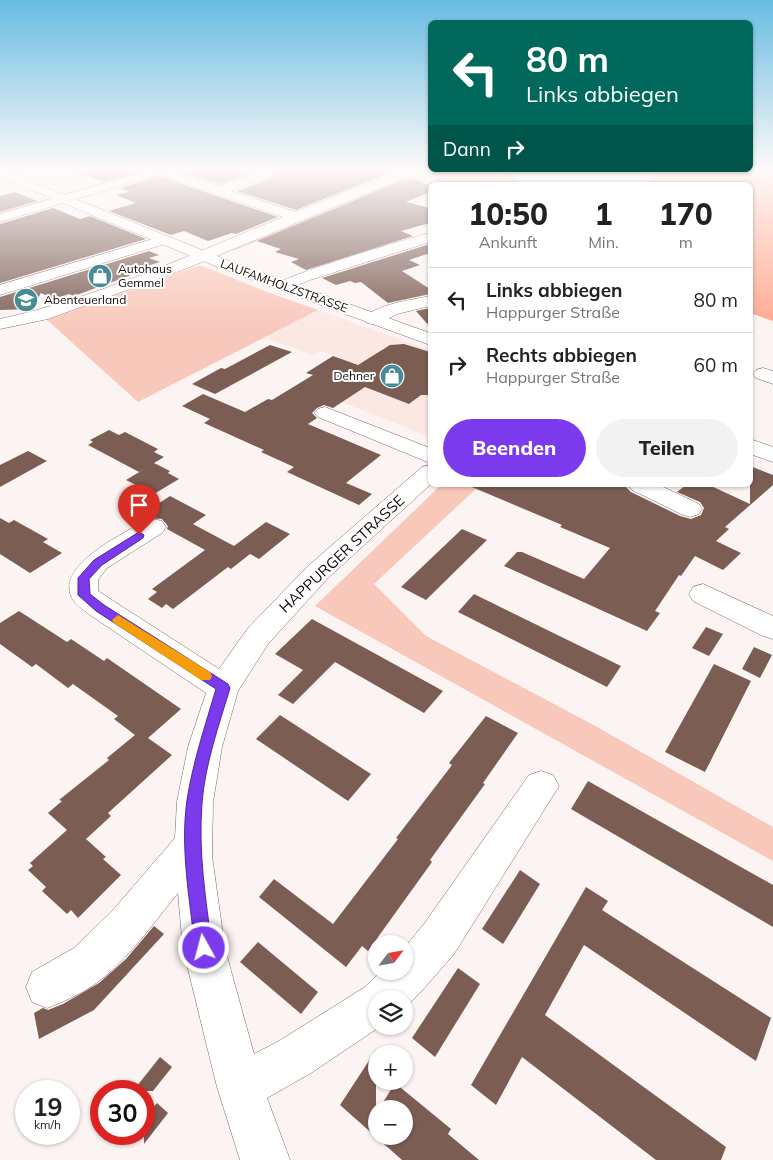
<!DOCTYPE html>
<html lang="de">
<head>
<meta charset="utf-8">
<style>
	body { margin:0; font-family:Mulish,sans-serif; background:#f2f2f2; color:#222; height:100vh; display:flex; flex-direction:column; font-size:19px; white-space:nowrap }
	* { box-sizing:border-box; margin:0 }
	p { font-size:16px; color:#767676 }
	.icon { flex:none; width:28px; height:28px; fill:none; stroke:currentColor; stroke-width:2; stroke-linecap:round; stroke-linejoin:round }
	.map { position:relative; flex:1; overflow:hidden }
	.details { position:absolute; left:428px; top:182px; width:325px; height:305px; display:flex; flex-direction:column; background:#fff; border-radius:8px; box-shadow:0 1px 4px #0004 }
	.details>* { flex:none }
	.hud { position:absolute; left:428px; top:20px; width:325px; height:152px; border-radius:8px; box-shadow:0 1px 4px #0004; background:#00695c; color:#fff; overflow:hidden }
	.needle { width:32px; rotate:59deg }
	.fabs { position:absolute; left:368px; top:935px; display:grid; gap:10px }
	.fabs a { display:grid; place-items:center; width:45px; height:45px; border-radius:50%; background:#fff; box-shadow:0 1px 4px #0004; font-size:25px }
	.speed { position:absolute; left:15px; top:1080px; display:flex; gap:10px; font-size:25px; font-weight:700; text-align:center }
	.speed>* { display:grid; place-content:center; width:65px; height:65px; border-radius:50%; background:#fff; box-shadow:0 1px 4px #0004; line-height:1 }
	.speed small { font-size:12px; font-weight:400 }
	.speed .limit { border:8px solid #d22; background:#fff; color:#111 }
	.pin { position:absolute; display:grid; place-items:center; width:42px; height:42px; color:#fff; margin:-51px -21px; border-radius:50% 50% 50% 0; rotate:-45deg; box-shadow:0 0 5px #0007 }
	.pin .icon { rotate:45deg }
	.me { position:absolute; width:55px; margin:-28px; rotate:353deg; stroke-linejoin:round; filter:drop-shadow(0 0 4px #0008) }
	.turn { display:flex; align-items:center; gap:18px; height:105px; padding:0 15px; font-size:22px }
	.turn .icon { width:65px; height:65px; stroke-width:2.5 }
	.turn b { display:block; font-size:35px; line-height:42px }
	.then { display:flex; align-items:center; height:48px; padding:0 15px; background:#0003; gap:10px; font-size:19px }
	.eta { display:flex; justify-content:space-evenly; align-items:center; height:85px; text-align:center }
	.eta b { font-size:30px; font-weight:800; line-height:35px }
	.button { display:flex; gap:10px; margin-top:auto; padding:10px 15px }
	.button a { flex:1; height:58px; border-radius:30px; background:#7c3aed; color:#fff; font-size:20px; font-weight:800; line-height:58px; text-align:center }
	.button a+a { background:#f2f2f2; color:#222 }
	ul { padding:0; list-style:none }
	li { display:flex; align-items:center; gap:15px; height:65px; padding:0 15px; border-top:1px solid #e0e0e0 }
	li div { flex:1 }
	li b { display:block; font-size:19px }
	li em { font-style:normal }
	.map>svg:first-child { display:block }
	.built { fill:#fbe8e3 }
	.green { fill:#f8c8ba }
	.forest { fill:#ffa58b }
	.building { fill:#7c5d54 }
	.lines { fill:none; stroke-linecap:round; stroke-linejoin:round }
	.minor-casing { stroke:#84655c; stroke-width:1 }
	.major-casing { stroke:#84655c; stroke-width:1 }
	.minor { fill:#fff; fill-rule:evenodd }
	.major { fill:#fff; fill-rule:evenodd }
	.route { fill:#7c3aed; stroke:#51269a }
	.slow { fill:#f59e0b }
	.labels { text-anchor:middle; stroke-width:4; stroke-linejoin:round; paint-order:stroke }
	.far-poi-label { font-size:12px; fill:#130805; stroke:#fff; text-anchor:start }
	.far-street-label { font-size:12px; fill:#130805; stroke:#fff }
	.street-label { font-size:15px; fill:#130805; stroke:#fff }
</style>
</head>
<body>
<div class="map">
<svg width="773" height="1160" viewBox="0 0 773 1160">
	<rect width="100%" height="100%" fill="#fcf4f2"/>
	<!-- built -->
	<polygon class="built" points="318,310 430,350 430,437 301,386 343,359 321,351 313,355 265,338"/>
	<!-- green -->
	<g class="green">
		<polygon points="404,178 412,178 236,250 231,248"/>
		<polygon points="200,265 267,292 318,310 138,402 47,320"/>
		<polygon points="441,485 480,485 374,584 426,636 599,728 773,827 773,861 315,606"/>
	</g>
	<!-- forest -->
	<g class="forest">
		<polygon points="423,171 485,171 495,177 505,175 509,172 519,185 447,185"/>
		<polygon points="644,171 773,171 773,321 750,313 750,185 649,185 654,174"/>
	</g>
	<!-- building -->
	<g class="building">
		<polygon points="176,171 258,171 219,184"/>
		<polygon points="280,171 394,171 296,210 237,191 277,176"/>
		<polygon points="78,172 78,171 141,171 104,182"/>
		<polygon points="159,176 278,217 236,234 232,233 208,241 184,231 171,235 109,211 136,203 116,195 129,192 120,188"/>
		<polygon points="404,180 418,180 430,186 430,192 406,202 430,208 430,223 401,231 413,236 306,270 291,262 299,259 275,252 281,249 257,241"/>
		<polygon points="15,192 37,201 0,212 0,196"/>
		<polygon points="53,208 80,219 90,216 146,239 0,283 0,224"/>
		<polygon points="430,244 430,253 409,260 420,265 402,271 430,289 430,294 388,303 361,282 355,283 350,281 336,285 322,278"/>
		<polygon points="149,251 159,255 149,258 160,262 141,268 145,270 74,296 69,294 54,299 41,293 31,309 0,310 0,297"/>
		<polygon points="430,308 430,327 416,311"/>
		<polygon points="404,344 430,352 430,395 421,395 409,404 365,387 333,408 324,405 317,408 312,413 317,418 308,424 381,455 346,483 372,494 359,505 287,472 294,467 261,452 264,450 204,423 210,419 182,406 203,394 245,412 268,399 272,400 313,375 306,373 333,356 358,365 390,345"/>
		<polygon points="270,345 292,352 215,394 192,384 221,368 225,369"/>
		<polygon points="109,430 119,435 125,432 158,449 154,452 164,457 154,463 170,471 168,473 179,479 154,494 126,480 146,468 139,472 88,445 93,442 90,440"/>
		<polygon points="28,451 47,461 0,487 0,465"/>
		<polygon points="750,466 773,475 773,485 725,527 729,529 716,541 741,553 723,570 695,556 681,576 679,575 655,611 660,613 647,631 504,566 517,552 522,552 584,579 610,548 560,527 562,525 467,485 624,485 631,492 680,516 691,519 701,515 704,508 700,502 677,492 686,485 709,485 750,504"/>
		<polygon points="170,496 206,515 193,524 234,546 266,522 290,534 259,559 250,554 231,569 228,567 173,609 166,604 162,608 148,599 157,592 152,589 205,550 167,529 168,526 162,519 147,518 141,515"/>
		<polygon points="0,518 9,523 14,520 48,539 43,542 62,553 30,573 0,554"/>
		<polygon points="462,529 487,540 426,600 401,587"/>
		<polygon points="474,594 582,647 621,666 607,687 458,612"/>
		<polygon points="19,611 67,642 71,639 104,661 107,658 181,709 148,738 172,755 108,813 111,816 86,839 106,857 103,859 121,875 78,918 71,910 67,914 42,891 46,887 28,870 33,866 30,863 67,830 48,813 62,801 59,800 109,760 107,758 135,735 114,719 118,716 73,684 68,688 36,664 32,667 0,644 0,623"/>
		<polygon points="312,619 425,681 443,691 424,713 335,662 293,704 278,695 303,670 275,654"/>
		<polygon points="706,627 723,634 709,656 692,648"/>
		<polygon points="754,647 772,655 760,678 742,669"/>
		<polygon points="714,664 751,681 705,772 665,752"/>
		<polygon points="280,715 371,774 348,801 256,739"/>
		<polygon points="486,716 518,733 483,783 485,784 430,860 432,862 368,951 362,946 346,967 259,897 274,879 333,924 398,839 396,838 452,765 449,763"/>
		<polygon points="588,781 773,885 773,927 571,809"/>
		<polygon points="520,870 540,884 503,944 482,929"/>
		<polygon points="586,887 608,901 602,910 771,1018 756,1061 584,945 545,1015 726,1147 721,1160 656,1160 522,1057 496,1105 471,1085"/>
		<polygon points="154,926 164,934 94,1010 39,1039 34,1013 43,1008 48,1010 63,1004 99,983 126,959"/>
		<polygon points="258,942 318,992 301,1014 240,962"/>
		<polygon points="458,968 480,984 435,1057 412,1038"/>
		<polygon points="376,1050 376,1136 404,1136 404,1109 379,1109 395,1083 451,1129 448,1134 479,1160 402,1160 340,1105"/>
		<polygon points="160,1057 172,1067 153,1091 133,1091"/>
		<polygon points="157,1103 168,1113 144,1144 144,1119"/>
	</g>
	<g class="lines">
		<!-- minor casing -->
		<g class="minor-casing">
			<g id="minor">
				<path d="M146 171H171L219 186 262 171H278L276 174 231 191 296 212 398 171H427L433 175 427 179 404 178 190 267 48 319 0 329V319C97 298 192 254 283 217L159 174 0 222V214Z"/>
				<path d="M430 233V242L310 280 288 289H276L274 286C281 276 410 238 430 233Z"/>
				<polygon points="163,236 168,237 170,240 168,243 0,295 0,285"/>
				<path d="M430 296V306L397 314 379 323 373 324 367 323 364 319C374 304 413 300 430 296Z"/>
				<polygon points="763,368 773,371 773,384 756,378 753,374 756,370"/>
				<polygon points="325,407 430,448 430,463 318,417 314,413 318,409"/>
				<path d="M430 465V485L328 578 268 644 238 691 222 747 213 802 212 856 225 949 254 1054 279 1041 365 987 381 971H404V948L424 924 529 775 541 771 553 775 559 786 454 954 420 993 404 1008V999H376V1026H381L311 1073 267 1098 290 1160H240L217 1087 183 949 178 893C155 921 132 954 104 977 89 990 66 1001 47 1008L32 1002 26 987 32 972 74 948 113 910 175 838 177 802 188 747 206 693 90 615C84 610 74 604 71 596 58 564 122 535 144 521L153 519 162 521 166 527 162 533 107 568 98 580V591L219 669 248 628 308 566 422 467Z"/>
				<polygon points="628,485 659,485 699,504 702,509 699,514 690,517 681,514 632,490"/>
				<polygon points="703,584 773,616 773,639 763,636 693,601 689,594 693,587"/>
			</g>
		</g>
		<!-- major casing -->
		<g class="major-casing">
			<g id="major">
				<polygon points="0,171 5,171 232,262 430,333 430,345 220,268 0,177"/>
				<polygon points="750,439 773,447 773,462 750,454"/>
			</g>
		</g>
		<!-- minor -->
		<use href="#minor" class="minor"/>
		<!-- major -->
		<use href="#major" class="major"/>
	</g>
	<!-- sky -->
	<linearGradient id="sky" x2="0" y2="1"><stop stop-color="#67bce2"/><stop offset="0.51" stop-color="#fefaf9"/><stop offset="1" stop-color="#fefaf9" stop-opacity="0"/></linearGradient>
	<rect width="773" height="333" fill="url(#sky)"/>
	<!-- route -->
	<path class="route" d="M139 532 144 535 143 538 102 565 89 579 90 594 104 605 228 684 230 688C219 725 205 764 202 803 198 852 206 900 212 948L210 955 204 957 198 955 195 948C190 900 180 849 187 800 193 762 205 726 216 689L96 611 78 595V578L94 560Z"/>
	<!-- slow -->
	<polygon class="slow" points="118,615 210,672 212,676 210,680 201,680 114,623 112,620"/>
	<!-- icons -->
	<defs>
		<g id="shop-disc" transform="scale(1.25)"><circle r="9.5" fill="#468c95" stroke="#fff"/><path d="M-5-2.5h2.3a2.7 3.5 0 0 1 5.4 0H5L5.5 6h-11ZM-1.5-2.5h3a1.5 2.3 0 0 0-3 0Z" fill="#fff"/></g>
		<g id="school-disc" transform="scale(1.25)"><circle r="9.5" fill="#468c95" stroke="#fff"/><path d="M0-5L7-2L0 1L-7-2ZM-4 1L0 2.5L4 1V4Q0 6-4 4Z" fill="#fff"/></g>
	</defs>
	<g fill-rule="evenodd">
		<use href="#shop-disc" x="100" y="276"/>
		<use href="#school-disc" x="26" y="300"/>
		<use href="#shop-disc" x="392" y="376"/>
	</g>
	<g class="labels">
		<!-- far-poi labels -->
		<g class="far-poi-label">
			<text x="118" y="273">Autohaus<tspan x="118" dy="14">Gemmel</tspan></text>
			<text x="44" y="304">Abenteuerland</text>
			<text x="374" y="380" text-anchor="end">Dehner</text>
		</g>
		<!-- far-street labels -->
		<g class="far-street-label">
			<text transform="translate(284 286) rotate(20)" y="4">LAUFAMHOLZSTRASSE</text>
		</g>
		<!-- street labels -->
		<g class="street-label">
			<text transform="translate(342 554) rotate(-43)" y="5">HAPPURGER STRASSE</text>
		</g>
	</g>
</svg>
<div class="fabs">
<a><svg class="needle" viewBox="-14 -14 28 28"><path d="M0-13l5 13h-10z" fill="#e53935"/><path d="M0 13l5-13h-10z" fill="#767676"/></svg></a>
<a><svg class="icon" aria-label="layers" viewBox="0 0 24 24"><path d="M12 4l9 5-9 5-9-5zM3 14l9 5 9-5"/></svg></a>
<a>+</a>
<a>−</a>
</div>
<div class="speed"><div>19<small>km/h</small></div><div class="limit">30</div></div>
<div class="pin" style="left:139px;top:535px;background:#d93025"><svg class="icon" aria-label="arrive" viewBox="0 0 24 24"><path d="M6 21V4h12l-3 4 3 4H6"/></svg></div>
<svg class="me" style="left:204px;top:948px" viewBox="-20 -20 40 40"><circle r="17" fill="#7c3aed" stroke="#fff" stroke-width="3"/><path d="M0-11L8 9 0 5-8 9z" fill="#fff"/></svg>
<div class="hud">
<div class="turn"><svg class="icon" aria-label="left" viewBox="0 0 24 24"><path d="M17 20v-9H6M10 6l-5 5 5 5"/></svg><div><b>80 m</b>Links abbiegen</div></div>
<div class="then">Dann<svg class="icon" aria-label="right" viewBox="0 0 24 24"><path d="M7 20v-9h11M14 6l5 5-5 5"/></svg></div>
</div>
<section class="details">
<div class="eta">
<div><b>10:50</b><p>Ankunft</p></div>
<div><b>1</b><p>Min.</p></div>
<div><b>170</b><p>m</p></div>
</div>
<ul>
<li><svg class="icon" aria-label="left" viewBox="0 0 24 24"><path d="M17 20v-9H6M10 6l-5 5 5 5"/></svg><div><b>Links abbiegen</b><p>Happurger Straße</p></div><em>80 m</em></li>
<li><svg class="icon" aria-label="right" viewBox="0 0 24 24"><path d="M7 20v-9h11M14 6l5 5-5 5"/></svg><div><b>Rechts abbiegen</b><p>Happurger Straße</p></div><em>60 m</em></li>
</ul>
<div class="button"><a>Beenden</a><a>Teilen</a></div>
</section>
</div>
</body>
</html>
